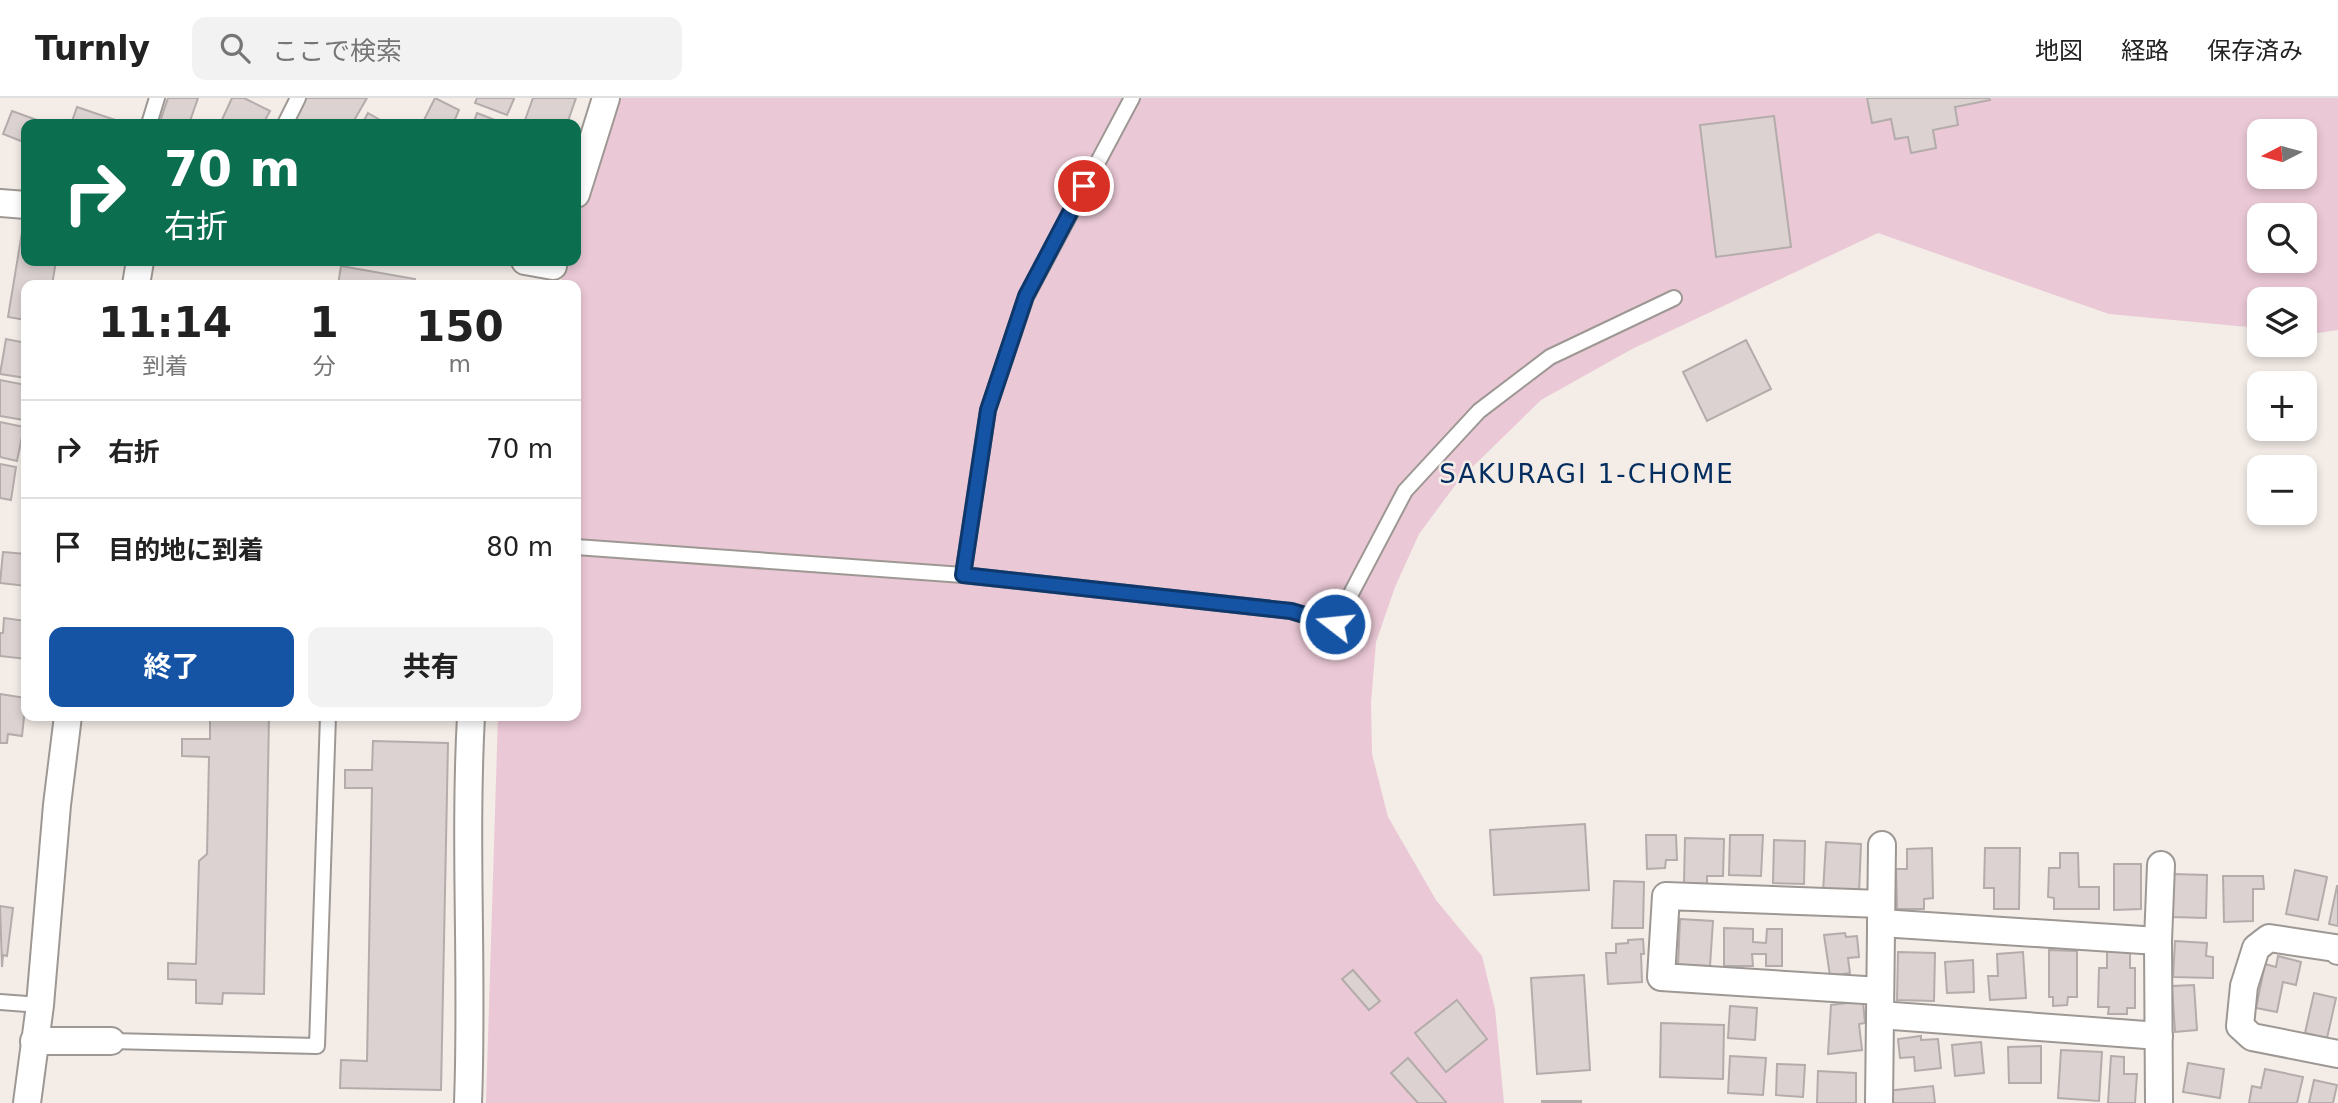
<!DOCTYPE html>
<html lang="ja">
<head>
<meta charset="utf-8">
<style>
	body { margin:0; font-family:"DejaVu Sans","Noto Sans JP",sans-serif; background:#f2f2f2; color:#222; height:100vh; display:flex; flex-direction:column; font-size:26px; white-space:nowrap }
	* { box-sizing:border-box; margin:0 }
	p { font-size:23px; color:#767676 }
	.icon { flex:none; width:38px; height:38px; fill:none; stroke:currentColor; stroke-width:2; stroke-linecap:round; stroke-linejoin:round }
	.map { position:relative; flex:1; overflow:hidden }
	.panel { position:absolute; left:21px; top:182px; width:560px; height:441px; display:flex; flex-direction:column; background:#fff; border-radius:14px; box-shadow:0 4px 10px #0003 }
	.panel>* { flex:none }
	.guide { position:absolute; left:21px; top:21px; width:560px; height:147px; border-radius:14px; box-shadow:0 4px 10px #0003; background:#0b6e4f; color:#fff; overflow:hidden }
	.needle { width:46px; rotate:264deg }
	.controls { position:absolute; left:2247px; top:21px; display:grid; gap:14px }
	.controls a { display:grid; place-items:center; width:70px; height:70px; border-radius:14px; background:#fff; box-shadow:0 4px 10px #0003; font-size:35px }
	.pin { position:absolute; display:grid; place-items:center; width:60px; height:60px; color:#fff; margin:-30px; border:4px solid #fff; border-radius:50%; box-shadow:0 2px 7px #0007 }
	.me { position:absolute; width:77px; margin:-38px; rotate:286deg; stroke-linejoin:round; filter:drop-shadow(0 0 5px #0008) }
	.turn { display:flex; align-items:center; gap:24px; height:147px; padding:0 28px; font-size:32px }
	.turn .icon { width:91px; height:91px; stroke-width:2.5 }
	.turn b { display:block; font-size:49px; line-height:60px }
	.eta { display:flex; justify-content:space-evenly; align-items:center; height:119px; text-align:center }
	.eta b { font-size:42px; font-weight:700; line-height:49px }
	.cta { display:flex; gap:14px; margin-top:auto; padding:14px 28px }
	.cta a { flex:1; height:80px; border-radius:14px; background:#1554a5; color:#fff; font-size:28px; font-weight:700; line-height:80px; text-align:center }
	.cta a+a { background:#f2f2f2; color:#222 }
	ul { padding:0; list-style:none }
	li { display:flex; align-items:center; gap:21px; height:98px; padding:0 28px; border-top:2px solid #e0e0e0 }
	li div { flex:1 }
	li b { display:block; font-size:26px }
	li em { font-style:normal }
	header { display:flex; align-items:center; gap:42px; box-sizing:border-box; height:98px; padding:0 35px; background:#fff; border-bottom:2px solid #e0e0e0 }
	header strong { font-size:33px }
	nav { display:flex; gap:38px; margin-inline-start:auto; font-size:24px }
	.search { width:490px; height:63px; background:#f2f2f2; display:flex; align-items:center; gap:18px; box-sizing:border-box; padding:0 24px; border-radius:14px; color:#767676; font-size:26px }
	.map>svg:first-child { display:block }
	.green { fill:#eac8d5; fill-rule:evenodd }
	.building { fill:#dbd2d1; stroke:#b4acab; stroke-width:2 }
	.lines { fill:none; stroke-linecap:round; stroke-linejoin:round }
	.service-casing { stroke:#9e9894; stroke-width:18 }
	.minor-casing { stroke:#9e9894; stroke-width:30 }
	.service { stroke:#fff; stroke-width:14 }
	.minor { stroke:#fff; stroke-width:26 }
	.route-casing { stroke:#0e376b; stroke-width:18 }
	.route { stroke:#1554a5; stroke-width:12 }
	.labels { text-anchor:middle; stroke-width:5; stroke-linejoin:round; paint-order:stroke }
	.neighbourhood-label { font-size:26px; letter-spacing:2px; fill:#042d5f; stroke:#f3ece7 }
</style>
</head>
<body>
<header>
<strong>Turnly</strong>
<div class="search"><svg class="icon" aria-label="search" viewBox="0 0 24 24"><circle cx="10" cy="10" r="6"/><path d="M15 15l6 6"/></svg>ここで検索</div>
<nav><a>地図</a><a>経路</a><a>保存済み</a></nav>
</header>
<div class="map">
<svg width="2338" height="1005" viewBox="0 0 2338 1005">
	<rect width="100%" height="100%" fill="#f3ece7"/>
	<!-- green -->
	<path class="green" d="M612 0H2338V232L2318 235 2305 234V201H2259V230L2109 216 1878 135 1632 251 1541 302 1459 382 1419 436 1395 489 1376 544 1371 604 1372 656 1388 719 1436 802 1482 858 1495 911 1504 1005H486L498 618H576V187H560L567 163H576V130ZM2259 33H2305V79H2259ZM2259 117H2305V163H2259Z"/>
	<!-- building -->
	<g class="building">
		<polygon points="168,0 198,0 189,26 160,24"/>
		<polygon points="232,0 244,0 270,13 263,26 220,26"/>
		<polygon points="304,0 367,0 352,26 296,26 291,24"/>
		<polygon points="435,0 459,12 453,26 422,26"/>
		<polygon points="477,0 512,0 514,1 507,17 475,5"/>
		<polygon points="533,0 576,0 567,26 538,26 525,22"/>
		<polygon points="1867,0 1989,0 1990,2 1955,9 1958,27 1933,32 1936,50 1911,55 1908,39 1895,41 1891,21 1872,25"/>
		<polygon points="77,9 118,23 117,26 71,26"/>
		<polygon points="12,13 48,26 26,26 26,45 3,36"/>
		<polygon points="368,15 387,26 362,26"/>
		<polygon points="477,15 505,26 473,26"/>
		<polygon points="1774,18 1791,149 1716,159 1700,27"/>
		<polygon points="23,128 26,129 26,163 56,163 52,187 26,187 26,222 8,219"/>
		<polygon points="341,168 415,181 414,187 338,187"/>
		<polygon points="6,241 26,245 26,280 0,276"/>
		<polygon points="1746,242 1771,291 1707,323 1683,274"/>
		<polygon points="0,282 26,287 24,322 0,318"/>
		<polygon points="0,324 24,329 17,363 0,359"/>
		<polygon points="0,366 16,369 11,402 0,400"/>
		<polygon points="3,454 26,456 26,488 0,485"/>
		<polygon points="4,520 26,523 26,561 0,558 0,535 3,535"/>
		<polygon points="0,596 26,600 22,638 8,636 7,645 0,645"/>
		<polygon points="210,618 269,618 264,896 223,895 222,906 196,905 196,882 168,881 168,865 196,866 199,763 207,756 209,659 182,658 182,641 210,641"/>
		<polygon points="373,643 448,645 441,992 340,990 341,962 367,963 372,690 345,690 345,672 372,672"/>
		<polygon points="1585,726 1589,792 1494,797 1490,732"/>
		<polygon points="1646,737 1676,737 1677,762 1666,762 1665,770 1647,771"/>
		<polygon points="1730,737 1763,737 1761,778 1729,777"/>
		<polygon points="1685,740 1724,741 1723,778 1707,778 1707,786 1684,785"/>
		<polygon points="1774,742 1805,743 1804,786 1773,785"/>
		<polygon points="1826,744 1861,746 1859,796 1823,794"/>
		<polygon points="1932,750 1933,800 1924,801 1924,811 1897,811 1896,771 1907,771 1907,751"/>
		<polygon points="1985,750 2020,750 2019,811 1994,811 1994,790 1984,790"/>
		<polygon points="2060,755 2078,755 2079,789 2099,789 2099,811 2054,811 2054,800 2048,799 2049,770 2060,770"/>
		<polygon points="2114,766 2141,766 2141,811 2114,812"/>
		<polygon points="2295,772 2327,779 2318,822 2286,816"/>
		<polygon points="2173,776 2207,777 2206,820 2172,819"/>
		<polygon points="2223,778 2263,778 2264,791 2253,791 2253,823 2224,824"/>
		<polygon points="1614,783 1644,784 1643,830 1612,830"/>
		<polygon points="2337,788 2338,788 2338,828 2329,826"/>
		<polygon points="0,808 13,810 7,858 3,857 2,869"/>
		<polygon points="1680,821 1713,823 1710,868 1678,867"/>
		<polygon points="1724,830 1753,831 1753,844 1766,845 1767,831 1782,831 1782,868 1766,868 1766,856 1752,856 1753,868 1724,868"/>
		<polygon points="1845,835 1846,839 1857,838 1859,859 1848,860 1850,875 1830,878 1824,837"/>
		<polygon points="1643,841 1644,856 1641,856 1642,884 1608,886 1606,855 1616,855 1616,846 1628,845 1628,842"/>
		<polygon points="2175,843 2207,845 2206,858 2213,859 2213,880 2173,879"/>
		<polygon points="2049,852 2077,853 2077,899 2068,899 2067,907 2053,908 2053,899 2049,899"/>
		<polygon points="2107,852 2130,853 2130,870 2135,870 2135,910 2127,910 2127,916 2108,916 2109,909 2098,909 2099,870 2107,870"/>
		<polygon points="1898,854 1935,855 1934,903 1897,902"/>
		<polygon points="2023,854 2026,900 1990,902 1988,878 1998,878 1997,856"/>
		<polygon points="2278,858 2301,864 2296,887 2283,884 2277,914 2256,910 2265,866 2276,869"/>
		<polygon points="1973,862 1974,894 1947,895 1945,864"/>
		<polygon points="1353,872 1380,903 1369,912 1342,881"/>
		<polygon points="1584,877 1590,972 1537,976 1531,880"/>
		<polygon points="2194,887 2197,932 2175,934 2172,888"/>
		<polygon points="2314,895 2336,900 2327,940 2305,935"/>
		<polygon points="1457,902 1487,941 1446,974 1415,935"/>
		<polygon points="1863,903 1865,925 1859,926 1862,952 1828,956 1831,907"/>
		<polygon points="1730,908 1757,910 1755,942 1728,940"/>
		<polygon points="1661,925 1724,927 1723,981 1660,979"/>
		<polygon points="1921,938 1921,942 1938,941 1941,970 1915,973 1914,959 1900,960 1898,941"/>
		<polygon points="1981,944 1984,975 1955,978 1952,947"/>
		<polygon points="2041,948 2041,985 2009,985 2008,949"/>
		<polygon points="2061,952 2102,954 2099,1003 2058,1000"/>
		<polygon points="1730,958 1766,960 1763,997 1728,995"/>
		<polygon points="2111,958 2124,959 2124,976 2137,976 2135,1005 2108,1005"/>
		<polygon points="1408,960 1446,1004 1446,1005 1418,1005 1391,975"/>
		<polygon points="2188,965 2224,971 2220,1000 2183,994"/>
		<polygon points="1777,966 1805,967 1803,999 1776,997"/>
		<polygon points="2265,971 2303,979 2297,1005 2249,1005 2252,988 2261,990"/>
		<polygon points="1818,973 1856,975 1856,1005 1817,1005"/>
		<polygon points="2314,982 2337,987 2333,1005 2309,1005"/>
		<polygon points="1933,988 1935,1005 1887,1005 1886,993"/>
		<rect x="1542" y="1003" width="39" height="2"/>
	</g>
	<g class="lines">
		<!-- service casing -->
		<g class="service-casing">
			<g id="service">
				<polyline points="149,26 157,0"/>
				<polyline points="285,26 298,0"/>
				<polyline points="576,449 963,477 1291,513 1335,526 1405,393 1479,313 1550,259 1674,200"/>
				<polyline points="963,477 988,312 1026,199 1132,0"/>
				<polyline points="0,904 40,907"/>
				<polyline points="111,943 317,948 328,618"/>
			</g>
		</g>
		<!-- minor casing -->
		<g class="minor-casing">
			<g id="minor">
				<polyline points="576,96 606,0"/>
				<polyline points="0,105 26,107"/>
				<polyline points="525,163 553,168"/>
				<polyline points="136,187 140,163"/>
				<polyline points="1881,825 2158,843"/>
				<polyline points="2338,853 2335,850 2269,840 2256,850 2244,888 2240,928 2252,939 2338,956"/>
				<polyline points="1880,893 1661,879 1666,798 1881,806"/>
				<polyline points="1880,917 2159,938"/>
				<polyline points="34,943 111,943"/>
				<polyline points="27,1005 40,907 57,707 68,618"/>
				<path d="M468 1005C473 876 464 747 471 618"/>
				<polyline points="1879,1005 1882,747"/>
				<polyline points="2159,1005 2158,843 2161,767"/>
			</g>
		</g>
		<!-- service -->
		<use href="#service" class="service"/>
		<!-- minor -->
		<use href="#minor" class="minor"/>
	</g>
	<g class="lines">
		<!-- route casing -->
		<g class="route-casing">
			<polyline id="route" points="1084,88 1026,198 988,312 963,477 1291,513 1335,526"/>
		</g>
		<!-- route -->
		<use href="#route" class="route"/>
	</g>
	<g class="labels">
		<!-- neighbourhood labels -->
		<g class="neighbourhood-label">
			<text x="1587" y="385">SAKURAGI 1-CHOME</text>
		</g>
	</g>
</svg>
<div class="controls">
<a><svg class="needle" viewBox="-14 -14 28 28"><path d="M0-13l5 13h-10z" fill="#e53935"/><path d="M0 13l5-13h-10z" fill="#767676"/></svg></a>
<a><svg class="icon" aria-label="search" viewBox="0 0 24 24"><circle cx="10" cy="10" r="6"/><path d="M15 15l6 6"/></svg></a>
<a><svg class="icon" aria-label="layers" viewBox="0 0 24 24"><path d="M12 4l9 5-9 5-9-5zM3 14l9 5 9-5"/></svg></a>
<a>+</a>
<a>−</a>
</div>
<div class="pin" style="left:1084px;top:88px;background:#d93025"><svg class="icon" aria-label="arrive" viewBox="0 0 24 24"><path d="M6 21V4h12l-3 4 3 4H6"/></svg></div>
<svg class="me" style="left:1335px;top:526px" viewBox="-20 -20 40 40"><circle r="17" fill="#1554a5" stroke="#fff" stroke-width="3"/><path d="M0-11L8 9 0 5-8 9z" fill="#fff"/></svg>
<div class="guide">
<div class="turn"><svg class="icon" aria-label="right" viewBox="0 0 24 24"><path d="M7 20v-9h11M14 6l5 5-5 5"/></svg><div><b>70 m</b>右折</div></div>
</div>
<section class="panel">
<div class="eta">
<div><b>11:14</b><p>到着</p></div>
<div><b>1</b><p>分</p></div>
<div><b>150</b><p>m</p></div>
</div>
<ul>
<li><svg class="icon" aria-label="right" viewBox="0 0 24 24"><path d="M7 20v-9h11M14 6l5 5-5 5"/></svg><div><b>右折</b></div><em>70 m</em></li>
<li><svg class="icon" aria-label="arrive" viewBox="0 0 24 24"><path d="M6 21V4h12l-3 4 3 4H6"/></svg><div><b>目的地に到着</b></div><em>80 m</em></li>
</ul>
<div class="cta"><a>終了</a><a>共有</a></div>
</section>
</div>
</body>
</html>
